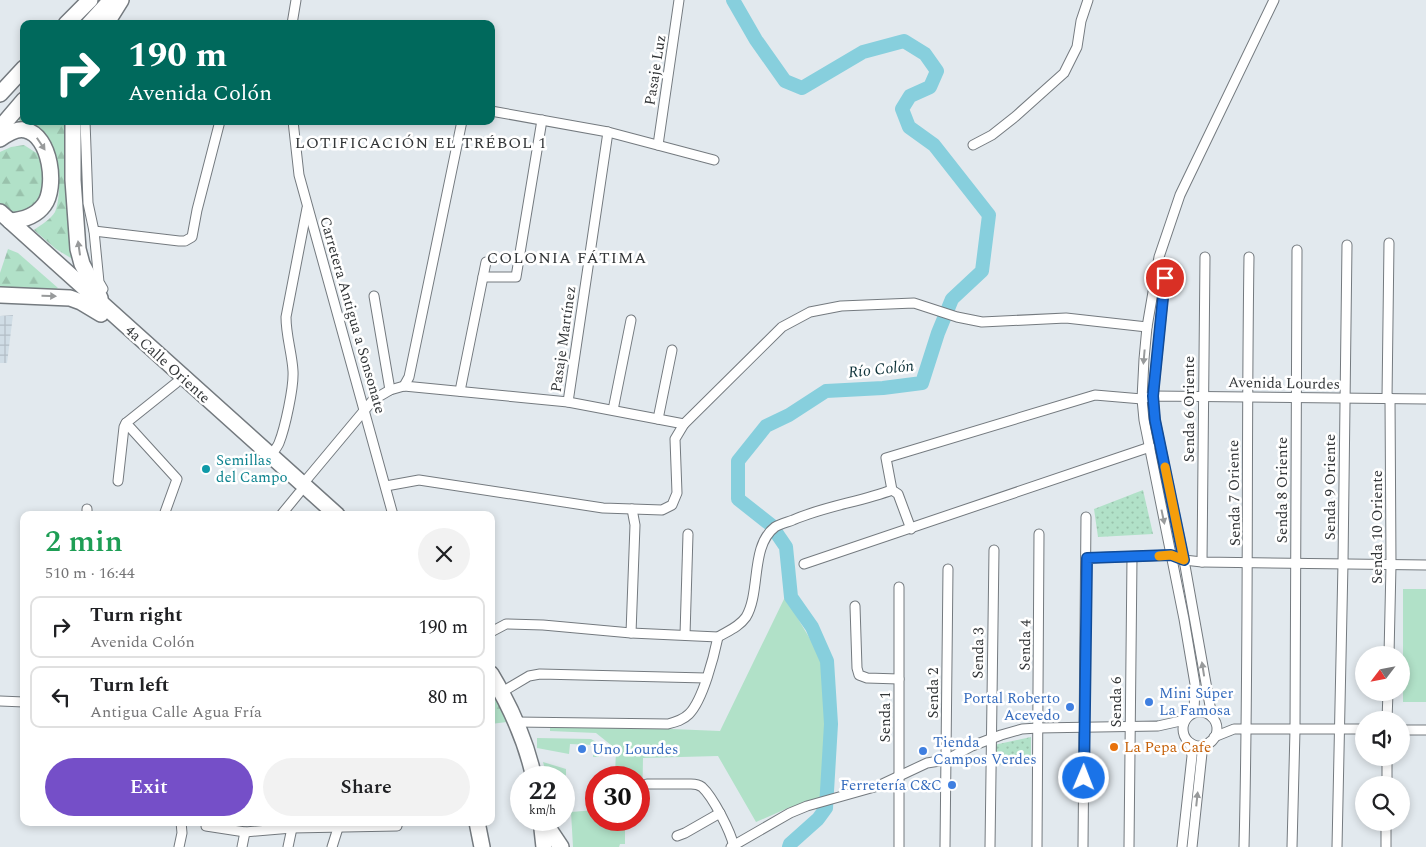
<!DOCTYPE html>
<html lang="en">
<head>
<meta charset="utf-8">
<style>
	body { margin:0; font-family:Spectral,serif; background:#f2f2f2; color:#202124; height:100vh; display:flex; flex-direction:column; font-size:19px; white-space:nowrap }
	* { box-sizing:border-box; margin:0 }
	p { font-size:16px; color:#757577 }
	.icon { flex:none; width:28px; height:28px; fill:none; stroke:currentColor; stroke-width:2; stroke-linecap:round; stroke-linejoin:round }
	.map { position:relative; flex:1; overflow:hidden }
	.details { position:absolute; left:20px; top:511px; width:475px; height:315px; display:flex; flex-direction:column; background:#fff; border-radius:10px; box-shadow:0 2px 8px #0003 }
	.details>* { flex:none }
	.banner { position:absolute; left:20px; top:20px; width:475px; height:105px; border-radius:10px; box-shadow:0 2px 8px #0003; background:#00695c; color:#fff; overflow:hidden }
	.needle { width:32px; rotate:238deg }
	.controls { position:absolute; left:1355px; top:646px; display:grid; gap:10px }
	.controls a { display:grid; place-items:center; width:55px; height:55px; border-radius:50%; background:#fff; box-shadow:0 2px 8px #0003; font-size:25px }
	.speed { position:absolute; left:510px; top:766px; display:flex; gap:10px; font-size:25px; font-weight:700; text-align:center }
	.speed>* { display:grid; place-content:center; width:65px; height:65px; border-radius:50%; background:#fff; box-shadow:0 2px 8px #0003; line-height:1 }
	.speed small { font-size:12px; font-weight:400 }
	.speed .limit { border:8px solid #d22; background:#fff; color:#111 }
	.pin { position:absolute; display:grid; place-items:center; width:42px; height:42px; color:#fff; margin:-21px; border:2px solid #fff; border-radius:50%; box-shadow:0 1px 5px #0007 }
	.me { position:absolute; width:55px; margin:-28px; rotate:1deg; stroke-linejoin:round; filter:drop-shadow(0 0 4px #0008) }
	.turn { display:flex; align-items:center; gap:18px; height:105px; padding:0 25px; font-size:22px }
	.turn .icon { width:65px; height:65px; stroke-width:2.5 }
	.turn b { display:block; font-size:35px; line-height:42px }
	.round { display:grid; place-items:center; flex:none; width:52px; height:52px; border-radius:26px; background:#f2f2f2 }
	.overview { display:flex; align-items:center; justify-content:space-between; height:85px; padding:0 25px }
	h1 { font-size:30px; font-weight:600; line-height:38px; color:#1e9e55 }
	.button { display:flex; gap:10px; margin-top:auto; padding:10px 25px }
	.button a { flex:1; height:58px; border-radius:30px; background:#754fc8; color:#fff; font-size:20px; font-weight:600; line-height:58px; text-align:center }
	.button a+a { background:#f2f2f2; color:#202124 }
	ul { padding:0; list-style:none }
	li { display:flex; align-items:center; gap:15px; height:62px; margin:0 10px 8px; padding:0 15px; border:2px solid #e0e0e0; border-radius:10px }
	li div { flex:1 }
	li b { display:block; font-size:19px }
	li em { font-style:normal }
	.map>svg:first-child { display:block }
	.industrial { fill:url(#industrial-grid) }
	.green { fill:#b1e1c8 }
	.forest { fill:url(#forest-firs) }
	.park { fill:url(#park-dots) }
	.lines { fill:none; stroke-linecap:round; stroke-linejoin:round }
	.river { stroke:#87cfdd; stroke-width:14 }
	.minor-casing { stroke:#747a7f; stroke-width:11 }
	.trunk-casing { stroke:#747a7f; stroke-width:18 }
	.minor { stroke:#fff; stroke-width:9 }
	.trunk { stroke:#fff; stroke-width:15 }
	.oneway { fill:#989a9b }
	.route-casing { stroke:#114b97; stroke-width:12 }
	.route { stroke:#1a73e8; stroke-width:9 }
	.slow { stroke:#f59e0b; stroke-width:9 }
	.culture-dot { fill:#0f9aa8; stroke:#fff; stroke-width:2 }
	.shop-dot { fill:#3f7fe0; stroke:#fff; stroke-width:2 }
	.food-dot { fill:#e8710a; stroke:#fff; stroke-width:2 }
	.labels { text-anchor:middle; stroke-width:5; stroke-linejoin:round; paint-order:stroke }
	.street-label { font-size:15px; fill:#323537; stroke:#fff }
	.culture-label { font-size:15px; fill:#0d838f; stroke:#fff; text-anchor:start }
	.shop-label { font-size:15px; fill:#366cbe; stroke:#fff; text-anchor:start }
	.food-label { font-size:15px; fill:#c56008; stroke:#fff; text-anchor:start }
	.neighbourhood-label { font-size:16px; letter-spacing:1px; fill:#323537; stroke:#fff }
	.water-label { font-size:16px; font-style:italic; fill:#0e3239; stroke:#fff }
</style>
</head>
<body>
<div class="map">
<svg width="1426" height="847" viewBox="0 0 1426 847">
	<defs>
		<pattern id="industrial-grid" width="8" height="8" patternUnits="userSpaceOnUse" patternTransform="scale(1.25)"><rect width="8" height="8" fill="#d0dde6"/><path d="M0 4h8M4 0v8" fill="none" stroke="#b3bec6"/></pattern>
		<pattern id="forest-firs" width="22" height="20" patternUnits="userSpaceOnUse" patternTransform="scale(1.25)"><rect width="22" height="20" fill="#b1e1c8"/><path d="M5 1l3.5 6h-7zM16 11l3.5 6h-7z" fill="#99c2ac"/></pattern>
		<pattern id="park-dots" width="8" height="8" patternUnits="userSpaceOnUse" patternTransform="scale(1.25)"><rect width="8" height="8" fill="#b1e1c8"/><path d="M2 2h.1M6 6h.1" fill="none" stroke="#99c2ac" stroke-width="1.8" stroke-linecap="round"/></pattern>
	</defs>
	<rect width="100%" height="100%" fill="#e2e9ee"/>
	<!-- industrial -->
	<polygon class="industrial" points="13,315 7,363 0,363 0,316"/>
	<!-- green -->
	<g class="green">
		<rect x="1403" y="589" width="23" height="113"/>
		<polygon points="785,597 816,649 822,663 827,723 821,798 788,808 756,822 718,756 643,758 642,812 639,812 639,778 615,777 616,749 596,733 550,731 550,724 720,731"/>
		<polygon points="537,738 591,739 598,743 599,757 593,757 594,745 570,744 569,754 537,748"/>
		<polygon points="543,762 566,769 566,782 564,783 564,778 547,777"/>
		<polygon points="596,810 596,820 625,820 625,844 620,844 619,847 573,847 571,812"/>
	</g>
	<!-- forest -->
	<g class="forest">
		<path d="M24 110V121H66L64 152 74 260 56 249 34 230C41 225 51 219 55 212 63 193 59 147 44 132 37 124 23 126 14 116Z"/>
		<polygon points="24,145 38,154 46,182 41,202 24,212 11,212 0,203 0,152 11,147"/>
		<polygon points="8,249 18,253 58,288 51,291 0,292 0,273"/>
		<polygon points="491,690 494,693 507,722 491,724"/>
	</g>
	<!-- park -->
	<g class="park">
		<polygon points="1143,490 1153,534 1098,537 1094,509"/>
		<polygon points="1031,737 1031,761 995,765 994,745"/>
	</g>
	<g class="lines">
		<!-- river -->
		<polyline class="river" points="733,0 756,40 785,81 802,88 863,52 904,41 925,54 937,71 930,87 910,96 902,109 909,127 934,145 989,215 982,271 952,299 938,333 922,383 883,388 826,391 789,415 766,426 738,461 738,499 771,525 786,547 791,597 812,627 827,661 831,724 826,808 818,819 790,844 789,847"/>
		<!-- minor casing -->
		<g class="minor-casing">
			<g id="minor">
				<polyline points="292,24 296,0"/>
				<polyline points="491,111 608,132 714,160"/>
				<polyline points="85,121 88,203 94,231 99,282 103,289"/>
				<polyline points="293,121 299,175 393,515"/>
				<polyline points="658,145 679,0"/>
				<polyline points="973,145 992,135 1016,116 1064,73 1077,47 1081,21 1088,0"/>
				<polyline points="94,231 179,241 185,241 192,237 197,210 220,121"/>
				<polyline points="1159,260 1165,278 1153,396 1155,420 1184,560 1212,717"/>
				<polyline points="483,277 516,277 542,120"/>
				<polyline points="374,296 390,390"/>
				<polyline points="404,386 409,377 462,121"/>
				<polyline points="460,391 486,262"/>
				<polyline points="1387,398 1389,243"/>
				<polyline points="568,402 608,132"/>
				<polyline points="613,410 631,320"/>
				<polyline points="658,419 672,350"/>
				<path d="M270 456C273 452 277 448 279 443 285 428 294 387 293 371 292 353 286 336 286 317L307 208"/>
				<polyline points="118,481 124,427 126,423"/>
				<polyline points="302,485 373,400 390,390 404,386 568,402 684,424"/>
				<polyline points="386,486 419,480 603,508 662,510 672,505 677,493 675,439 684,424 782,327 810,312 841,306 914,303 957,317 982,322 1066,318 1147,327"/>
				<polyline points="87,515 87,509"/>
				<polyline points="164,515 177,479 126,423 176,383"/>
				<polyline points="281,515 299,493"/>
				<polyline points="911,529 898,494 892,490 886,458 1095,395 1142,399 1153,396 1426,399"/>
				<polyline points="1087,558 1171,555 1184,560 1202,562 1426,565"/>
				<polyline points="1202,562 1205,257"/>
				<polyline points="804,564 1150,447"/>
				<polyline points="855,606 857,668 859,675 867,678 899,679"/>
				<path d="M491 632 506 624 543 625 631 633 718 637C714 656 703 700 689 714 683 720 676 722 668 724L516 722"/>
				<polyline points="631,633 635,525 632,509"/>
				<polyline points="685,635 688,534"/>
				<path d="M718 637C728 631 739 627 746 617 761 592 750 546 775 527 780 524 788 522 793 520 825 506 860 502 892 490"/>
				<polyline points="1389,655 1391,565 1390,398"/>
				<polyline points="502,692 529,676 540,674 706,678"/>
				<polyline points="0,701 24,702"/>
				<polyline points="1194,712 1195,684 1184,619 1144,420 1142,399 1144,359 1147,327 1159,257 1180,195 1274,0"/>
				<circle cx="1200" cy="729" r="17"/>
				<polyline points="1387,720 1388,692"/>
				<polyline points="1401,730 1426,730"/>
				<polyline points="1214,737 1234,729 1364,729"/>
				<path d="M647 784H691C695 784 698 784 702 787 713 797 731 832 734 847"/>
				<polyline points="1387,785 1387,758"/>
				<polyline points="206,822 206,826 245,832 292,828 397,826 398,822"/>
				<polyline points="677,836 685,833 720,813"/>
				<polyline points="179,847 182,833 181,822"/>
				<polyline points="242,847 245,832"/>
				<polyline points="288,847 292,828"/>
				<polyline points="332,847 338,828"/>
				<polyline points="731,847 790,813 807,806 878,786 927,763 946,760 972,746 1001,735 1022,729 1038,728 1158,726 1185,720"/>
				<polyline points="899,847 899,587"/>
				<polyline points="945,847 948,569"/>
				<polyline points="990,847 994,550"/>
				<polyline points="1037,847 1039,534"/>
				<polyline points="1083,847 1086,517"/>
				<polyline points="1129,847 1132,558"/>
				<polyline points="1182,847 1192,756 1190,743"/>
				<polyline points="1192,847 1202,753 1204,747 1211,741"/>
				<path d="M1244 847C1249 650 1246 454 1249 257"/>
				<polyline points="1292,847 1295,730 1297,250"/>
				<polyline points="1337,847 1343,563 1347,245"/>
				<polyline points="1386,847 1386,822"/>
			</g>
		</g>
		<!-- trunk casing -->
		<g class="trunk-casing">
			<g id="trunk">
				<polyline points="66,24 90,0"/>
				<polyline points="89,24 111,0"/>
				<polyline points="106,24 121,0"/>
				<polyline points="0,94 24,68"/>
				<polyline points="73,121 73,180 78,249 82,264 100,298"/>
				<polyline points="0,128 24,100"/>
				<path d="M0 139C7 134 17 128 25 130 51 135 57 188 44 205 36 216 23 220 10 221"/>
				<polyline points="0,212 337,515"/>
				<polyline points="0,295 70,298 81,302 101,314"/>
				<path d="M491 674C510 706 526 740 534 778"/>
				<polyline points="541,820 544,847"/>
				<polyline points="543,820 561,847"/>
				<polyline points="477,822 482,847"/>
			</g>
		</g>
		<!-- minor -->
		<use href="#minor" class="minor"/>
		<!-- trunk -->
		<use href="#trunk" class="trunk"/>
	</g>
	<!-- one-way arrows -->
	<defs><path id="oneway-solid" d="M-6-.8H1V-3.2L6.5 0L1 3.2V.8H-6Z" transform="scale(1.25)"/></defs>
	<g class="oneway">
		<use href="#oneway-solid" transform="translate(41 144) rotate(56)"/>
		<use href="#oneway-solid" transform="translate(79 248) rotate(-98)"/>
		<use href="#oneway-solid" transform="translate(49 296) rotate(2)"/>
		<use href="#oneway-solid" transform="translate(1144 357) rotate(95)"/>
		<use href="#oneway-solid" transform="translate(1163 517) rotate(78)"/>
		<use href="#oneway-solid" transform="translate(1203 669) rotate(-99)"/>
		<use href="#oneway-solid" transform="translate(1197 799) rotate(-84)"/>
	</g>
	<g class="lines">
		<!-- route casing -->
		<g class="route-casing">
			<polyline id="route" points="1084,778 1087,558 1171,555 1184,560 1155,420 1153,396 1165,278"/>
		</g>
		<!-- route -->
		<use href="#route" class="route"/>
		<!-- slow -->
		<polyline class="slow" points="1159,556 1171,555 1184,560 1165,467"/>
	</g>
	<!-- markers -->
	<circle class="culture-dot" cx="206" cy="469" r="5"/>
	<g class="shop-dot">
		<circle cx="1149" cy="702" r="5"/>
		<circle cx="1070" cy="707" r="5"/>
		<circle cx="582" cy="749" r="5"/>
		<circle cx="923" cy="751" r="5"/>
		<circle cx="952" cy="785" r="5"/>
	</g>
	<circle class="food-dot" cx="1114" cy="747" r="5"/>
	<g class="labels">
		<!-- street labels -->
		<g class="street-label">
			<text transform="translate(655 70) rotate(-81)" y="5">Pasaje Luz</text>
			<text transform="translate(353 315) rotate(74)" y="5">Carretera Antigua a Sonsonate</text>
			<text transform="translate(563 339) rotate(-82)" y="5">Pasaje Martínez</text>
			<text transform="translate(168 364) rotate(42)" y="5">4a Calle Oriente</text>
			<text transform="translate(1284 383) rotate(1)" y="5">Avenida Lourdes</text>
			<text transform="translate(1189 409) rotate(-90)" y="5">Senda 6 Oriente</text>
			<text transform="translate(1330 487) rotate(-90)" y="5">Senda 9 Oriente</text>
			<text transform="translate(1282 490) rotate(-90)" y="5">Senda 8 Oriente</text>
			<text transform="translate(1234 493) rotate(-91)" y="5">Senda 7 Oriente</text>
			<text transform="translate(1377 527) rotate(-90)" y="5">Senda 10 Oriente</text>
			<text transform="translate(1025 645) rotate(-89)" y="5">Senda 4</text>
			<text transform="translate(978 653) rotate(-89)" y="5">Senda 3</text>
			<text transform="translate(933 693) rotate(-90)" y="5">Senda 2</text>
			<text transform="translate(1116 702) rotate(-90)" y="5">Senda 6</text>
			<text transform="translate(885 717) rotate(-90)" y="5">Senda 1</text>
		</g>
		<!-- culture labels -->
		<g class="culture-label">
			<text x="216" y="465">Semillas<tspan x="216" dy="17">del Campo</tspan></text>
		</g>
		<!-- shop labels -->
		<g class="shop-label">
			<text x="1159" y="698">Mini Súper<tspan x="1159" dy="17">La Famosa</tspan></text>
			<text x="1060" y="703" text-anchor="end">Portal Roberto<tspan x="1060" dy="17">Acevedo</tspan></text>
			<text x="933" y="747">Tienda<tspan x="933" dy="17">Campos Verdes</tspan></text>
			<text x="592" y="754">Uno Lourdes</text>
			<text x="942" y="790" text-anchor="end">Ferretería C&amp;C</text>
		</g>
		<!-- food labels -->
		<g class="food-label">
			<text x="1124" y="752">La Pepa Cafe</text>
		</g>
		<!-- neighbourhood labels -->
		<g class="neighbourhood-label">
			<text x="421" y="148">LOTIFICACIÓN EL TRÉBOL 1</text>
			<text x="567" y="263">COLONIA FÁTIMA</text>
		</g>
		<!-- water labels -->
		<g class="water-label">
			<text transform="translate(881 368) rotate(-6)" y="6">Río Colón</text>
		</g>
	</g>
</svg>
<div class="controls">
<a><svg class="needle" viewBox="-14 -14 28 28"><path d="M0-13l5 13h-10z" fill="#e53935"/><path d="M0 13l5-13h-10z" fill="#757577"/></svg></a>
<a><svg class="icon" aria-label="sound" viewBox="0 0 24 24"><path d="M4 9h4l5-4v14l-5-4H4zM17 9q2 3 0 6"/></svg></a>
<a><svg class="icon" aria-label="search" viewBox="0 0 24 24"><circle cx="10" cy="10" r="6"/><path d="M15 15l6 6"/></svg></a>
</div>
<div class="speed"><div>22<small>km/h</small></div><div class="limit">30</div></div>
<div class="pin" style="left:1165px;top:278px;background:#d93025"><svg class="icon" aria-label="arrive" viewBox="0 0 24 24"><path d="M6 21V4h12l-3 4 3 4H6"/></svg></div>
<svg class="me" style="left:1084px;top:778px" viewBox="-20 -20 40 40"><circle r="17" fill="#1a73e8" stroke="#fff" stroke-width="3"/><path d="M0-11L8 9 0 5-8 9z" fill="#fff"/></svg>
<div class="banner">
<div class="turn"><svg class="icon" aria-label="right" viewBox="0 0 24 24"><path d="M7 20v-9h11M14 6l5 5-5 5"/></svg><div><b>190 m</b>Avenida Colón</div></div>
</div>
<section class="details">
<div class="overview"><div><h1>2 min</h1><p>510 m · 16:44</p></div><a class="round"><svg class="icon" aria-label="close" viewBox="0 0 24 24"><path d="M6 6l12 12M18 6L6 18"/></svg></a></div>
<ul>
<li><svg class="icon" aria-label="right" viewBox="0 0 24 24"><path d="M7 20v-9h11M14 6l5 5-5 5"/></svg><div><b>Turn right</b><p>Avenida Colón</p></div><em>190 m</em></li>
<li><svg class="icon" aria-label="left" viewBox="0 0 24 24"><path d="M17 20v-9H6M10 6l-5 5 5 5"/></svg><div><b>Turn left</b><p>Antigua Calle Agua Fría</p></div><em>80 m</em></li>
</ul>
<div class="button"><a>Exit</a><a>Share</a></div>
</section>
</div>
</body>
</html>
